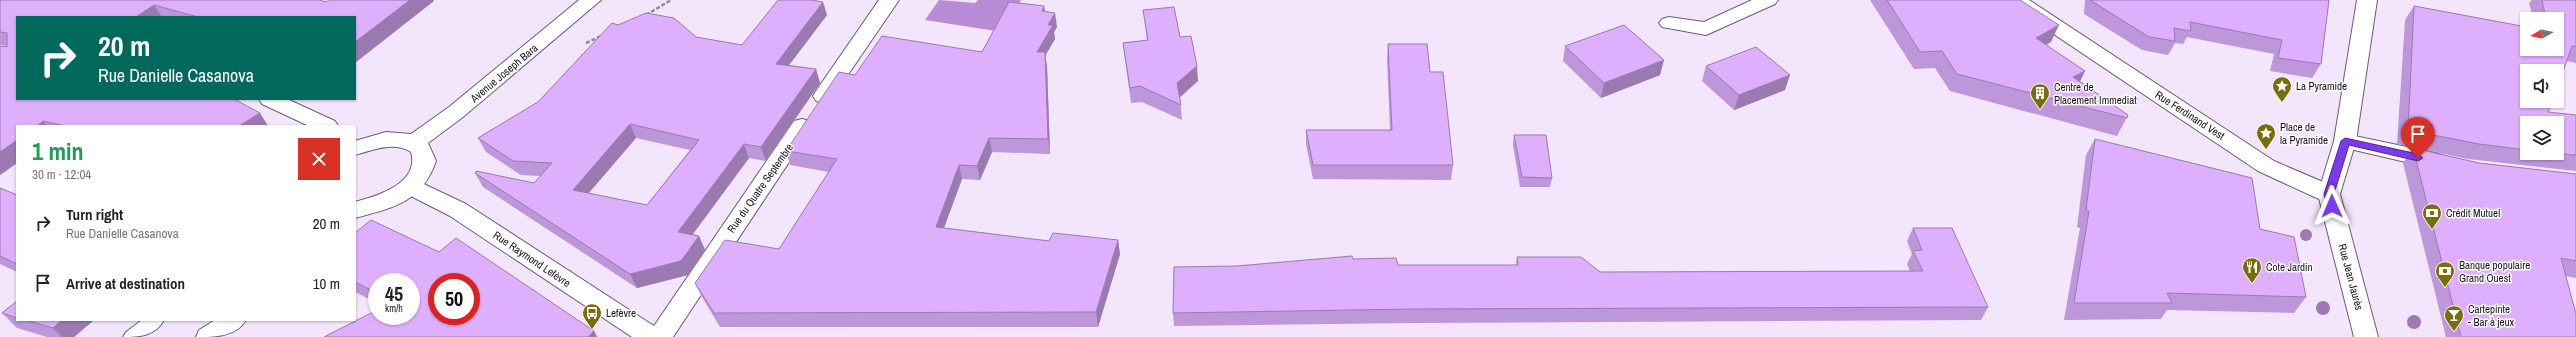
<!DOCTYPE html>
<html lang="en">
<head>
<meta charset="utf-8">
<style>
	body { margin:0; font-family:"Archivo Narrow",sans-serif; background:#f2f2f2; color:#222; height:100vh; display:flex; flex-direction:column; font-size:15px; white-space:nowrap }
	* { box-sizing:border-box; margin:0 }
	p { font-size:13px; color:#767676 }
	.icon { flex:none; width:22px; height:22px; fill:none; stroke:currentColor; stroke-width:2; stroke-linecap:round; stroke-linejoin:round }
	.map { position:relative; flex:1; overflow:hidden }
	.panel { position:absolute; left:16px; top:125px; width:340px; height:196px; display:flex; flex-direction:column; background:#fff; border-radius:0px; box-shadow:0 1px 3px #0004 }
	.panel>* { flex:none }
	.banner { position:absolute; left:16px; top:16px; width:340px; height:84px; border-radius:0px; box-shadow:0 1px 3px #0004; background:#00695c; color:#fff; overflow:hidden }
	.needle { width:26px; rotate:261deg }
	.buttons { position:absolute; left:2520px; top:12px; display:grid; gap:8px }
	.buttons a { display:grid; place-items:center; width:44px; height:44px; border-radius:0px; background:#fff; box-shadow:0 1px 3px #0004; font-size:20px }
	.speed { position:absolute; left:368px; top:273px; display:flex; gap:8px; font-size:20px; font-weight:700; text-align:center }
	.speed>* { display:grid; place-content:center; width:52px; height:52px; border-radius:50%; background:#fff; box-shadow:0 1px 3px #0004; line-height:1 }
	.speed small { font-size:10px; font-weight:400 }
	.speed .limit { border:6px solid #d22; background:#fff; color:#111 }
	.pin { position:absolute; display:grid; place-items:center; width:34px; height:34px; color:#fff; margin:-41px -17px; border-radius:50% 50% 50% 0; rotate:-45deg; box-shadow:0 0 4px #0007 }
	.pin .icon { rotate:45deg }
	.me { position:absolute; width:44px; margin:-22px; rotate:359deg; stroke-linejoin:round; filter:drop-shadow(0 0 3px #0008) }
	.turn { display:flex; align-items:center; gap:14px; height:84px; padding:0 16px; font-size:18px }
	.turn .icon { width:52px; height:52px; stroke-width:2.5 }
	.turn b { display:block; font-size:28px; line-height:34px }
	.round { display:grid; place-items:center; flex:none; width:42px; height:42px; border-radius:0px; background:#f2f2f2 }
	.headline { display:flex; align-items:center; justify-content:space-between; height:68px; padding:0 16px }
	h1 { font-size:24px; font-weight:800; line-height:30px; color:#1e9e55 }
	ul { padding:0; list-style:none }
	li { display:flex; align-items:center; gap:12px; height:60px; padding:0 16px }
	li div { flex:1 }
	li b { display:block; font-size:15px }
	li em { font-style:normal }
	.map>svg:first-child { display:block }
	.water { fill:#b88bd7 }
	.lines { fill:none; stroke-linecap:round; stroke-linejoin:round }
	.service-casing { stroke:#6c5d77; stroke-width:2 }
	.minor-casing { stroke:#6c5d77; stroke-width:2 }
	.tertiary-casing { stroke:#6c5d77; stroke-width:2 }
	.secondary-casing { stroke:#6c5d77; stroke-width:2 }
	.path { stroke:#92899a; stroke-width:2.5; stroke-dasharray:4 2; stroke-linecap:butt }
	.service { fill:#fff; fill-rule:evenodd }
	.minor { fill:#fff; fill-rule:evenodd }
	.tertiary { fill:#fff; fill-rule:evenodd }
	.secondary { fill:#fff; fill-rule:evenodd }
	.tree { fill:#9e79b4 }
	.wall { fill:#be96da; fill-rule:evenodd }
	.shaded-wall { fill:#9b7ab1 }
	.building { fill:#ddaffd; stroke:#9b7ab1; fill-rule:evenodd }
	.route { fill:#7c3aed; stroke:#51269a }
	.labels { text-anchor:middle; stroke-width:3; stroke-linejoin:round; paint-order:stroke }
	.street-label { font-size:11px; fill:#19141e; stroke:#fff }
	.poi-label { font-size:11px; fill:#19141e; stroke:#fff; text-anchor:start }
</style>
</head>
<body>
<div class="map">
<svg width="2576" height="337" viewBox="0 0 2576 337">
	<rect width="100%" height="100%" fill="#f2e5fc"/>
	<!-- water -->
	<polygon class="water" points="939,0 975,3 978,0 1021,0 1003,32 925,20"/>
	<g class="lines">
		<!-- service casing -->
		<g class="service-casing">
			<path id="service" d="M142 320H164C155 336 140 337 123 337L126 332Z"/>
		</g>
		<!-- minor casing -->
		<g class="minor-casing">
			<g id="minor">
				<polygon points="879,0 899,0 830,101 823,103 816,101 813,96 816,91"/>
				<polygon points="1752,0 1778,0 1775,4 1706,35 1662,27 1659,23 1662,19 1669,17 1704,22"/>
				<polygon points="259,99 287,99 335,121 338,126 309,126 262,104"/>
				<polygon points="802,119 810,121 813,126 673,337 632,337 450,216 403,192 400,186 403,180 411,178 466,204 654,326 794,121"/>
				<polygon points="2345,134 2436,153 2444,156 2447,161 2444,166 2436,169 2337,146 2334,141 2337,136"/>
			</g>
		</g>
		<!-- tertiary casing -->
		<g class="tertiary-casing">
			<g id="tertiary">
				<path d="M579 0H601L463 117 428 143 436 161C422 202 393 208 355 218V202C378 196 420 183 411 152 394 141 373 150 355 155V141L386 132 411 134 449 107Z"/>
				<polygon points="2006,0 2029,0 2274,161 2337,188 2340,194 2337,200 2329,202 2321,200 2258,171 2009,4"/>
				<path d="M215 320H246C236 337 215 337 196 337L199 330Z"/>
			</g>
		</g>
		<!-- secondary casing -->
		<g class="secondary-casing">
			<polygon id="secondary" points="2357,0 2377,0 2356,141 2340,194 2378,337 2354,337 2318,194 2334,141"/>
		</g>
		<!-- path -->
		<g class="path">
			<polyline points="646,15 671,0"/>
			<polyline points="586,43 601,36"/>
		</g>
		<!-- service -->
		<use href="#service" class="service"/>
		<!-- minor -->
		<use href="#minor" class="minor"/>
		<!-- tertiary -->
		<use href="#tertiary" class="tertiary"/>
		<!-- secondary -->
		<use href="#secondary" class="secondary"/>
	</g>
	<!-- trees -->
	<g class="tree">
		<circle cx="2306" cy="235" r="6"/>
		<circle cx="2323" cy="308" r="7"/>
		<circle cx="2414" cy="322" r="7"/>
	</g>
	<!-- wall -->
	<g class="wall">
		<polygon points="0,0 326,2 329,0 433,0 434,1 355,17 17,17 17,99 268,126 17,126 17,163 0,175 0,46 7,47 7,46 0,45"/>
		<polygon points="1870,0 2020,0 2051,42 2046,45 2080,82 2128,115 2117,136 1950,91 1935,68 1914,69"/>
		<polygon points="2085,0 2329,0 2321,64 2312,78 2270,71 2274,54 2187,37 2183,44 2175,43 2168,55 2142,50 2084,14"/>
		<path d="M2532 0H2576V63L2567 61 2548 112 2576 115V171L2468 159 2397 144 2405 20 2414 6 2557 49V19H2533L2529 3ZM2527 123 2557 153H2527Z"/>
		<polygon points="1143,10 1180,37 1198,81 1180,97 1182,120 1142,102 1131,103 1123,43 1147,40"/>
		<polygon points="1045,12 1057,27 1054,32 1055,39 1045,56 1047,66 1050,154 992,152 980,180 962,179 944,228 1049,241 1118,240 1120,254 1098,327 720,327 702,297 695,283 779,249 829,172 790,165 786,151 855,75 982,52"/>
		<path d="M827 15 789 65 816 69 820 83 766 161 749 158 693 234 699 236 705 250 688 275 637 288 483 187 475 173 534 183 540 176 521 175 486 152 478 138 696 37 742 45ZM636 138 690 150 647 205 589 193Z"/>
		<polygon points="1388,44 1430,72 1453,165 1451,180 1313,179 1306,144 1306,130 1390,130 1387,58"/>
		<polygon points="1565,46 1660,75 1601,98 1563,61"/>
		<polygon points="1706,66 1785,90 1734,110 1702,81"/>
		<polygon points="1514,135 1552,178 1550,187 1520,187 1513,145"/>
		<polygon points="2095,139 2260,229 2306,297 2294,313 2167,310 2161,319 2064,320 2080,228 2077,227 2086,155"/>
		<polygon points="2413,148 2479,163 2576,174 2576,278 2566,276 2576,337 2446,337 2403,163"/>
		<polygon points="0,188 17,195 17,272 0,264"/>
		<polygon points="1913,228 1988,307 1981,320 1411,323 1174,326 1173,313 1237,266 1353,259 1398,265 1516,265 1517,257 1600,272 1910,271 1907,264 1912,254 1907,241"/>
		<polygon points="355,233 594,331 597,337 324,337 411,316 411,282 377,282 377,303 355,292"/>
		<polygon points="17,301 17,320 94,320 74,337 47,337 17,328 2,313"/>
	</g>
	<!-- shaded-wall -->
	<g class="shaded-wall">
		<polygon points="410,0 433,0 434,1 355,63 355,42"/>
		<polygon points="823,2 827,15 780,77 776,64"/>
		<polygon points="154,5 162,17 136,17"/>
		<polygon points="1044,6 1047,20 1042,11"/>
		<polygon points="1055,13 1057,27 1054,32 1055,39 1045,56 1047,66 1050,154 1037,52 1048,25"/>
		<polygon points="2059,25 2051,42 2028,55 2036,38"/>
		<polygon points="1664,60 1660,75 1601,98 1604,83"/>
		<polygon points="1197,66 1198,81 1179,98 1177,83"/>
		<polygon points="816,69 820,83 766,161 761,147"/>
		<polygon points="2085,71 2077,88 2073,77"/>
		<polygon points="1790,75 1785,90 1734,110 1739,95"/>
		<polygon points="260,113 268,126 239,126"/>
		<polygon points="43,121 47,126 37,126"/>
		<polygon points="630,124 636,138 579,204 573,190"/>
		<polygon points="989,138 992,152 980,180 977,166"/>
		<polygon points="17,140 17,163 0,175 0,152"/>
		<polygon points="744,144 749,158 684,246 678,232"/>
		<polygon points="959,165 962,179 939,241 936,227"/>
		<polygon points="699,236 705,250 688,275 637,288 630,274"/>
		<polygon points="1118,240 1120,254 1098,327 1096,312"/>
		<polygon points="62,320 94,320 74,337 62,337 53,328"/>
		<polygon points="594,331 597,337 588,337"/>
	</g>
	<!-- building -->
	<g class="building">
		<polygon points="0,0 320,0 326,2 329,0 410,0 355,42 355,17 198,17 154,5 136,17 17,17 17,99 234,99 260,113 239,126 66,126 43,121 37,126 17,126 17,140 0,152 0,46 7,47 7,33 0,32"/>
		<path d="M778 0H812L823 2 776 64 816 69 761 147 744 144 678 232 699 236 681 261 630 274 475 173 476 171 534 183 552 163 513 161 478 138 538 102 612 23 618 25 646 13 674 18 696 37 742 45ZM630 124 699 140 647 205 573 190Z"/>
		<polygon points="1887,0 2020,0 2059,25 2036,38 2085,71 2073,77 2128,115 2127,118 1957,74 1942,51 1920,52"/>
		<polygon points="2090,0 2329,0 2321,64 2278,58 2282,40 2190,22 2191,31 2174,28 2175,41 2149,37"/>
		<polygon points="2542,0 2576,0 2576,47 2572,46 2557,88 2557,71 2527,71 2527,101 2552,101 2548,112 2576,115 2576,155 2555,153 2557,153 2557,123 2527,123 2527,150 2479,144 2408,130 2414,6 2527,27 2527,49 2557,49 2557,19 2546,19"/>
		<polygon points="1009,2 1044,6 1042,11 1055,13 1048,25 1053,25 1037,52 1045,52 1048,139 989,138 977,166 959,165 936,227 1049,241 1053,233 1118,240 1096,312 714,313 695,283 725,240 779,249 837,159 786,151 839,72 855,75 882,36 982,52"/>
		<polygon points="1174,7 1180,37 1191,36 1197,66 1177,83 1181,105 1140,86 1130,88 1123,43 1148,40 1143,10"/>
		<polygon points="1624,25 1664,60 1604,83 1565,46"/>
		<polygon points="1388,44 1427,44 1430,72 1443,72 1453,165 1313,165 1306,130 1392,130"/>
		<polygon points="1756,47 1790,75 1739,95 1706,66"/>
		<polygon points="1514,135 1546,135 1552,178 1522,177"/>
		<polygon points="2095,139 2252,178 2260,229 2294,237 2306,297 2167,293 2172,303 2074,303 2089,211 2086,210"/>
		<polygon points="2413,148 2479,163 2576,174 2576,261 2561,258 2576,314 2576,337 2461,337"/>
		<polygon points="0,188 17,195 17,264 0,256"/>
		<path d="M371 220 439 252 456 238 594 331 588 337H324L377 310V316H411V293L415 291 411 292V282H377V293L355 282V233ZM437 282H471V316H437Z"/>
		<polygon points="1913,228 1952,228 1988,307 1412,309 1173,313 1174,267 1237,266 1352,256 1353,259 1396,258 1398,265 1518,265 1517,257 1581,257 1600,272 1923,271 1913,251 1922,250"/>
		<polygon points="17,301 17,318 2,313"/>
		<polygon points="26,320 62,320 53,328"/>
	</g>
	<!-- route -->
	<polygon class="route" points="2345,138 2418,154 2423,158 2418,161 2349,145 2334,194 2336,206 2332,209 2327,206 2324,194 2341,141"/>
	<!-- icons -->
	<defs>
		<g id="sight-pin" transform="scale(1)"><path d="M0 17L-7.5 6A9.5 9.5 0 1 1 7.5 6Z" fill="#796d09" stroke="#fff"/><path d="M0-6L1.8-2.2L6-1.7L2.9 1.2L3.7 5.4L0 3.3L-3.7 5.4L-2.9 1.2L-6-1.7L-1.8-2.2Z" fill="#fff"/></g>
		<g id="building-pin" transform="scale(1)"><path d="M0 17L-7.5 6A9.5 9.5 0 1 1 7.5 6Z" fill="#796d09" stroke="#fff"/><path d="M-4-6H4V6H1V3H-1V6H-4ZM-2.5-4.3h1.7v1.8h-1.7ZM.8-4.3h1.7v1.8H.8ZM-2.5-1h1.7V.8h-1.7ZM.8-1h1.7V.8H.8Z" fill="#fff"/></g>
		<g id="bank-pin" transform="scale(1)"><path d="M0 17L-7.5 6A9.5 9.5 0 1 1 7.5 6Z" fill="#796d09" stroke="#fff"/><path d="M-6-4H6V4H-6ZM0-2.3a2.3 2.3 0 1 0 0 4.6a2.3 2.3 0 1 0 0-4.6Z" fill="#fff"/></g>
		<g id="restaurant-pin" transform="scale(1)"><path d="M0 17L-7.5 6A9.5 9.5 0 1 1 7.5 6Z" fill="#796d09" stroke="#fff"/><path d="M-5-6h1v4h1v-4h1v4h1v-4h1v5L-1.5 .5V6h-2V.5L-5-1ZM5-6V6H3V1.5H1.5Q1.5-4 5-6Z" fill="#fff"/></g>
		<g id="bus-pin" transform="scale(1)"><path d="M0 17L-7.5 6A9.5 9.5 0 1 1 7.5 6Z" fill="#796d09" stroke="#fff"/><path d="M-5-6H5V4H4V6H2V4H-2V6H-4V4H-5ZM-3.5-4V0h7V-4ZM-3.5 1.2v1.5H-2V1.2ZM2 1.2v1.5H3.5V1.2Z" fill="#fff"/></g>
		<g id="bar-pin" transform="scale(1)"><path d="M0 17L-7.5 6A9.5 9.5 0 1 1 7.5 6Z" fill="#796d09" stroke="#fff"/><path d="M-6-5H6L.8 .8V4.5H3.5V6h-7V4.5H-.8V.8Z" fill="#fff"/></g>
	</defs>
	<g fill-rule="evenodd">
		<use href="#sight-pin" x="2282" y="86"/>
		<use href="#building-pin" x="2040" y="93"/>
		<use href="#sight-pin" x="2266" y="133"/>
		<use href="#bank-pin" x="2432" y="213"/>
		<use href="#restaurant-pin" x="2252" y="267"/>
		<use href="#bank-pin" x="2445" y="271"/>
		<use href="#bus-pin" x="592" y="313"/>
		<use href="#bar-pin" x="2454" y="315"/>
	</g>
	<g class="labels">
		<!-- street labels -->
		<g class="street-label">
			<text transform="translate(504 73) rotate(-40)" y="4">Avenue Joseph Bara</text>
			<text transform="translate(2190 115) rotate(33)" y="4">Rue Ferdinand Vest</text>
			<text transform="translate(760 188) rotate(-55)" y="4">Rue du Quatre Septembre</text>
			<text transform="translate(532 259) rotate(34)" y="4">Rue Raymond Lefèvre</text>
			<text transform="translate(2351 277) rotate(75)" y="4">Rue Jean Jaurès</text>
		</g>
		<!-- poi labels -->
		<g class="poi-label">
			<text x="2296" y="90">La Pyramide</text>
			<text x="2054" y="91">Centre de<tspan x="2054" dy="13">Placement Immediat</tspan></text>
			<text x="2280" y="131">Place de<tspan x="2280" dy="13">la Pyramide</tspan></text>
			<text x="2446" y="217">Crédit Mutuel</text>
			<text x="2459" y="269">Banque populaire<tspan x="2459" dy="13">Grand Ouest</tspan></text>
			<text x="2266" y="271">Cote Jardin</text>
			<text x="2468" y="313">Cartepinte<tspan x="2468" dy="13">- Bar à jeux</tspan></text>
			<text x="606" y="317">Lefèvre</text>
		</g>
	</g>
</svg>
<div class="buttons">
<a><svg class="needle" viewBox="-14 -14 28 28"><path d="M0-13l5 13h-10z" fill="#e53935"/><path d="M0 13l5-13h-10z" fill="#767676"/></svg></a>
<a><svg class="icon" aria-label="sound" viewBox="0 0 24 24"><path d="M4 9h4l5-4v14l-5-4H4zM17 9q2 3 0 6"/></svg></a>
<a><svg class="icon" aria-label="layers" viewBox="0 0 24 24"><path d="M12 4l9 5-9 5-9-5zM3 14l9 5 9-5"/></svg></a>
</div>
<div class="speed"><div>45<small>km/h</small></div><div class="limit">50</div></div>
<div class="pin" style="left:2418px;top:158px;background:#d93025"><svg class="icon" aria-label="arrive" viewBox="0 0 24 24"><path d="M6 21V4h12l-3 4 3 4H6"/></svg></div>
<svg class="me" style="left:2332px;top:206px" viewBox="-20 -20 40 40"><path d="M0-17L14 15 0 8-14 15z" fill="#7c3aed" stroke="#fff" stroke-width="4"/></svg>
<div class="banner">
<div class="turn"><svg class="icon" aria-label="right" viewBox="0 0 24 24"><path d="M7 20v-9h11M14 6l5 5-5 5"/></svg><div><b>20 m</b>Rue Danielle Casanova</div></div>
</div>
<section class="panel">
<div class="headline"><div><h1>1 min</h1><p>30 m · 12:04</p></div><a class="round" style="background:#d93025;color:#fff"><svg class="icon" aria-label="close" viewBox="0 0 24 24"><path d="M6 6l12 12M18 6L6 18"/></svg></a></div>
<ul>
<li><svg class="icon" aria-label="right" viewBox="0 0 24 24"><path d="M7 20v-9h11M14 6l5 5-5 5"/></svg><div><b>Turn right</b><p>Rue Danielle Casanova</p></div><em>20 m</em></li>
<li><svg class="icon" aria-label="arrive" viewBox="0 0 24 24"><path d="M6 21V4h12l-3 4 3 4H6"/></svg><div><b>Arrive at destination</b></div><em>10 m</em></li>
</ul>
</section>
</div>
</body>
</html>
